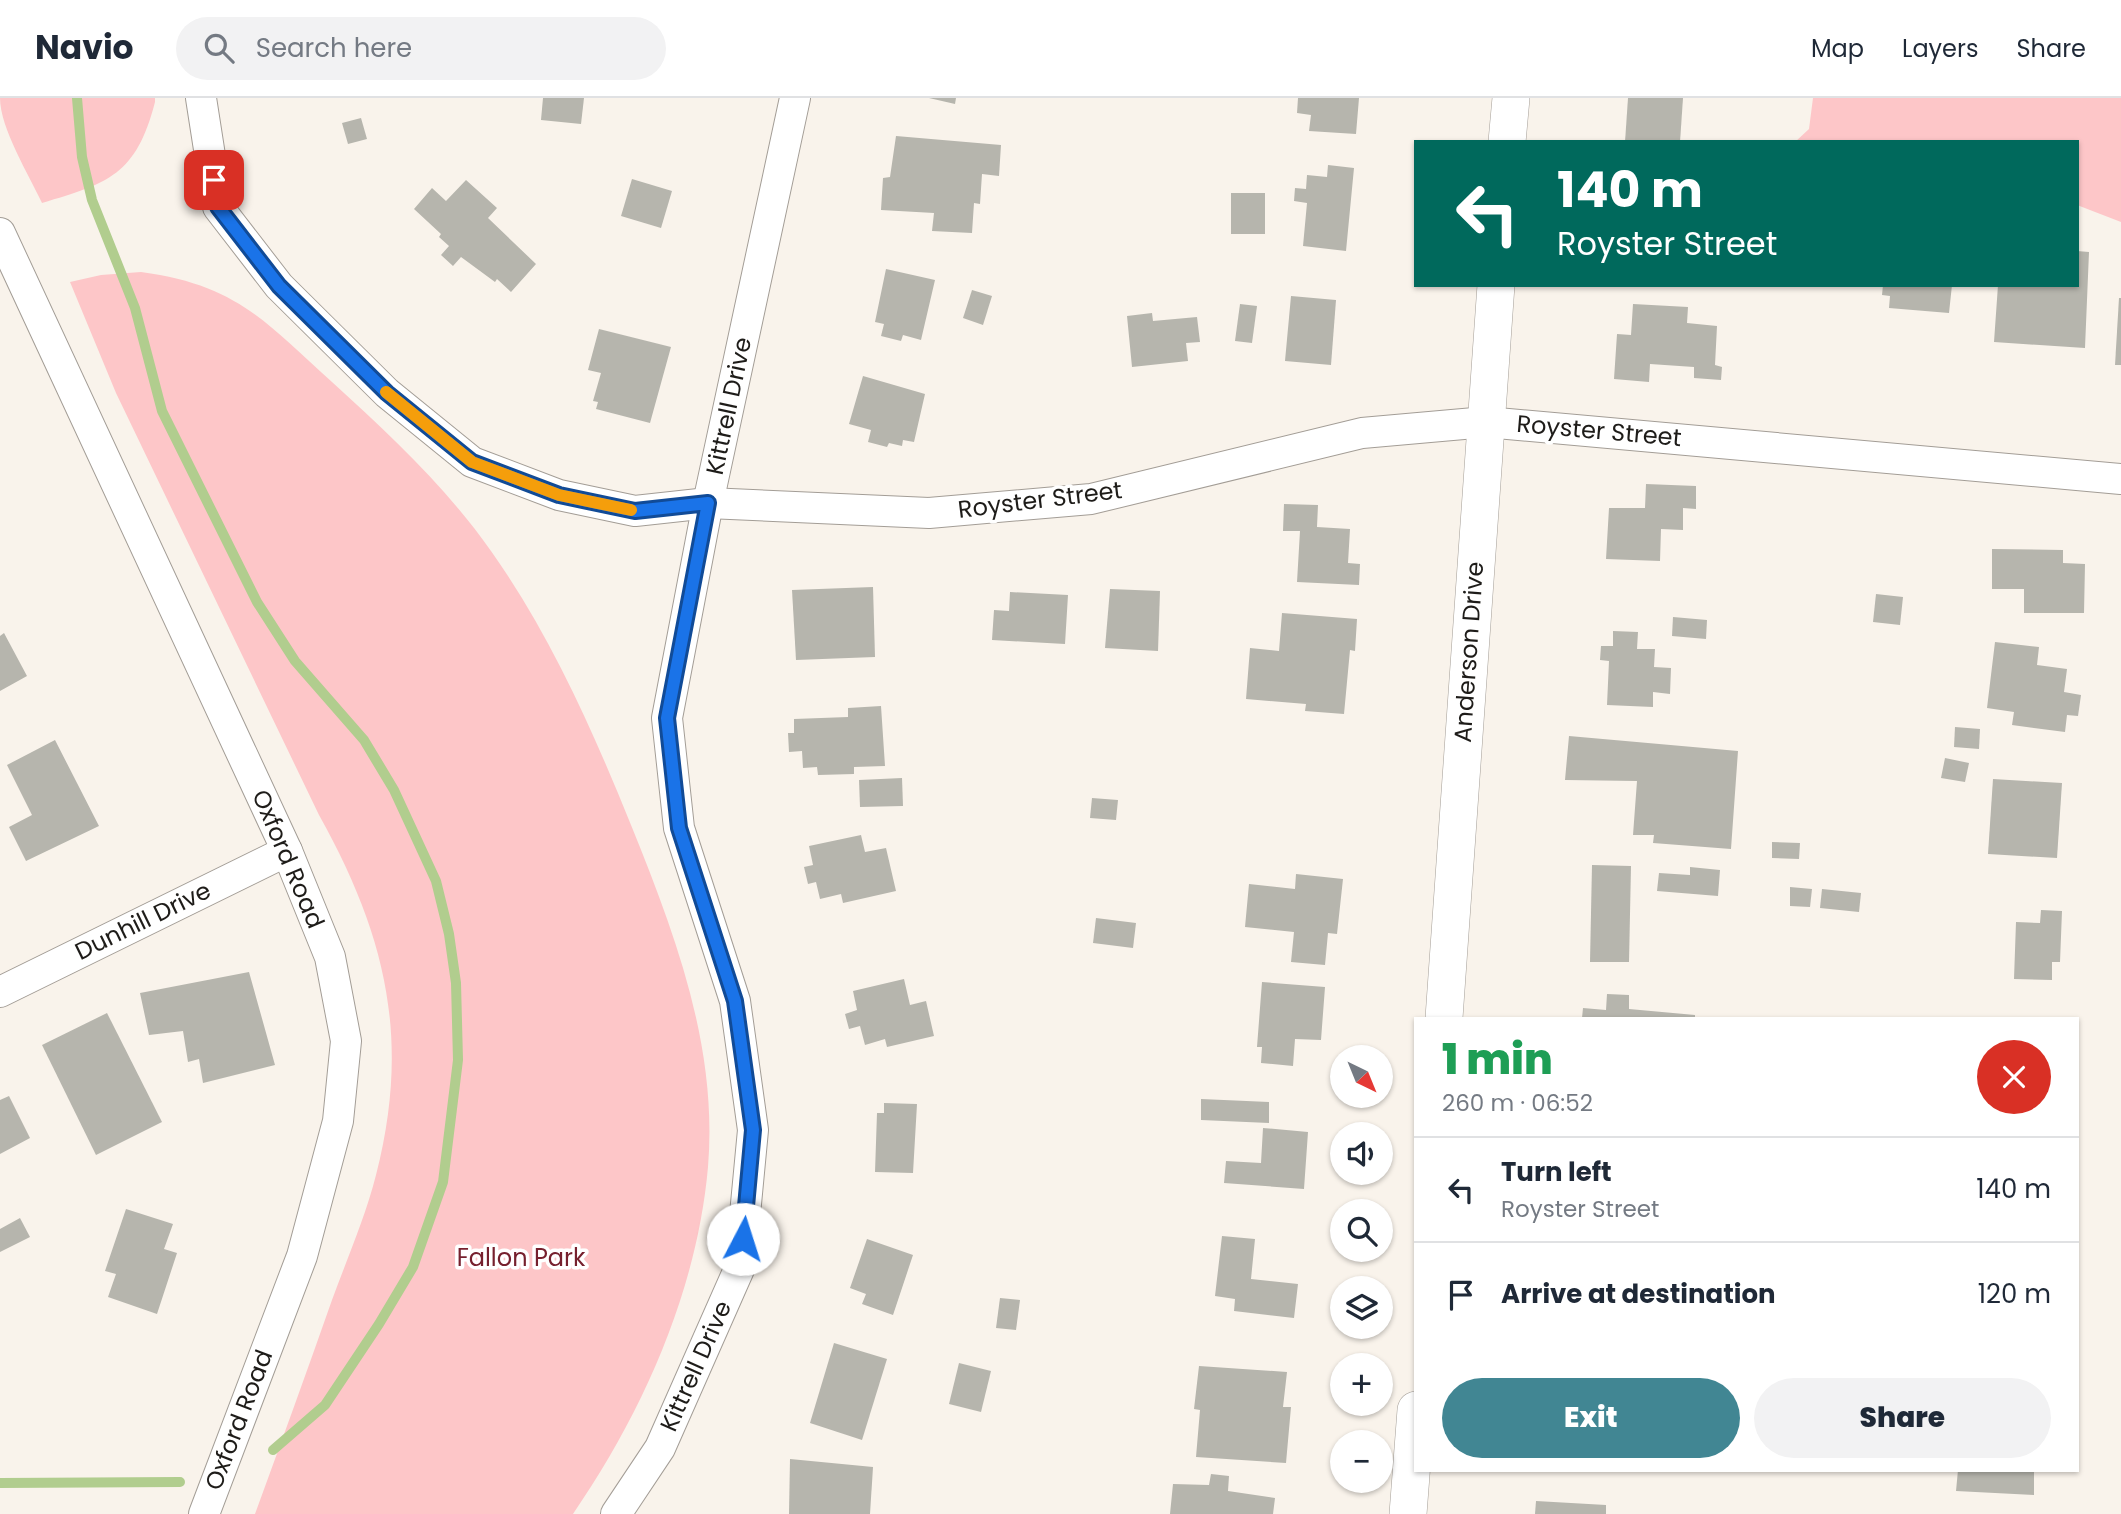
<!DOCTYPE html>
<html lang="en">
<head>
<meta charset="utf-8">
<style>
	body { margin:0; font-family:Poppins,sans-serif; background:#f2f2f3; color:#1f2937; height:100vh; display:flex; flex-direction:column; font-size:26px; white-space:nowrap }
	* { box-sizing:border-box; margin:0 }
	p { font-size:23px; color:#747a83 }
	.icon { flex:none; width:38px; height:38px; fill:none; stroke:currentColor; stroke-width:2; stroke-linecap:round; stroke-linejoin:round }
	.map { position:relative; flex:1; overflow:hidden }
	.panel { position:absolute; left:1414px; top:919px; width:665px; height:455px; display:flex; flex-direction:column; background:#fff; border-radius:0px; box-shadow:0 2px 5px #0004 }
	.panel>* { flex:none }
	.banner { position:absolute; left:1414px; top:42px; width:665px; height:147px; border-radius:0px; box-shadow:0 2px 5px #0004; background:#00695c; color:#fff; overflow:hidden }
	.needle { width:46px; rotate:137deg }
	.controls { position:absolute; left:1330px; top:947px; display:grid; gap:14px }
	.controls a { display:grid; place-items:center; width:63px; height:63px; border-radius:50%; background:#fff; box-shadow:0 2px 5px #0004; font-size:35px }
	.pin { position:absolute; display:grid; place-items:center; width:60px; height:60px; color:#fff; margin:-30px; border-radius:14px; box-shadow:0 4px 10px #0006 }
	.me { position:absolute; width:77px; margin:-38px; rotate:5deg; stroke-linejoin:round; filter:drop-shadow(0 0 5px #0008) }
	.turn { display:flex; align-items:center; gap:24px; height:147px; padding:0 28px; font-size:32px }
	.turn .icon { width:91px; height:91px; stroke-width:2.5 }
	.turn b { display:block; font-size:49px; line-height:60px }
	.round { display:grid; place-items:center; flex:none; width:74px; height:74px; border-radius:37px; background:#f2f2f3 }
	.headline { display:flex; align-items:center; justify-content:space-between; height:119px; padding:0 28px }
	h1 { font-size:42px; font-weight:800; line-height:52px; color:#1e9e55 }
	.button { display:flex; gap:14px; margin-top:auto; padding:14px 28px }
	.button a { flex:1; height:80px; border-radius:42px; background:#418693; color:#fff; font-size:28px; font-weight:800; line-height:80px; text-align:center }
	.button a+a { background:#f2f2f3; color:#1f2937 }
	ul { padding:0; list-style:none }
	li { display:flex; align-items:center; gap:21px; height:105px; padding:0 28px; border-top:2px solid #e0e1e3 }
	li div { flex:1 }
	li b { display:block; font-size:26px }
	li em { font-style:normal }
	header { display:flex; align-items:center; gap:42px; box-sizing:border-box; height:98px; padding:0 35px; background:#fff; border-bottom:2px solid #e0e1e3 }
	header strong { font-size:33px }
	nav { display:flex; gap:38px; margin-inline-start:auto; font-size:24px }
	.search { width:490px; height:63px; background:#f2f2f3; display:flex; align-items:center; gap:18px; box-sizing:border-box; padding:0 24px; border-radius:38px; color:#747a83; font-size:26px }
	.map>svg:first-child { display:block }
	.green { fill:#fdc6c8 }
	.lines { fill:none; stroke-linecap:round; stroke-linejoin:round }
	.stream { stroke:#b1cd8e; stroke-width:10 }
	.building { fill:#b6b5ad }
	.minor-casing { stroke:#a39d96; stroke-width:32 }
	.tertiary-casing { stroke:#a39d96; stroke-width:38 }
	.minor { stroke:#fff; stroke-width:30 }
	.tertiary { stroke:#fff; stroke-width:37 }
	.route-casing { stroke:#114b97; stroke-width:18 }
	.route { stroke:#1a73e8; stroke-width:12 }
	.slow { stroke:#f59e0b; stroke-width:12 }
	.labels { text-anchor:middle; stroke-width:7; stroke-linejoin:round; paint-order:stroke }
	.street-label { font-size:24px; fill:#1e1c19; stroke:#fff }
	.park-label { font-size:24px; fill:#76202e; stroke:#fff }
</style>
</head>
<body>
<header>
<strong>Navio</strong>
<div class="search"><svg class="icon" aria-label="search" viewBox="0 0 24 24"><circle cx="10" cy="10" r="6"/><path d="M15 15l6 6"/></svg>Search here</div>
<nav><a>Map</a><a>Layers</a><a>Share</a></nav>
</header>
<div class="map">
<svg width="2121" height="1416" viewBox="0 0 2121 1416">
	<rect width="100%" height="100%" fill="#f9f3eb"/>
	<!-- green -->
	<g class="green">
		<path d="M0 0H155V4C136 77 109 85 42 105 29 77 0 30 0 0Z"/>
		<polygon points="1813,0 2121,0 2121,124 2077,107 2077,44 1795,44 1809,31"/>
		<path d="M141 174C237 187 264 223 332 284 389 336 446 389 491 453 550 536 593 633 631 727 675 836 718 949 708 1069 697 1193 643 1314 573 1416H255C281 1345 307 1273 332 1202 347 1161 365 1120 376 1077 411 941 386 837 319 717L116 295 70 184 101 177Z"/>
	</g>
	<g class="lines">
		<!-- stream -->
		<g class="stream">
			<polyline points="77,0 82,59 92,102 135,210 162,313 257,504 295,563 364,642 394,692 436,783 449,836 456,885 458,962 443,1084 413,1169 379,1226 325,1307 273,1352"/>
			<polyline points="0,1385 180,1384"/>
		</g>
	</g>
	<!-- building -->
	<g class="building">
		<polygon points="543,0 584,0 581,26 541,22"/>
		<polygon points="929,0 956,0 955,6"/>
		<polygon points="1298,0 1359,0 1356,36 1309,33 1311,17 1297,15"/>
		<polygon points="1628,0 1683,0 1680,44 1625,44"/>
		<polygon points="361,20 367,41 348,46 342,25"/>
		<polygon points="896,38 1001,47 999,78 982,76 980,106 974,105 972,135 932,133 934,115 881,112 883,80 890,79"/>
		<polygon points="1328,67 1354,70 1346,153 1303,148 1307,105 1294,103 1295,90 1306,91 1307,77 1327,79"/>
		<polygon points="632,81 672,93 661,130 621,118"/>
		<polygon points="466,82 497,110 488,120 536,166 511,194 497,181 495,184 461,159 453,168 441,157 449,148 439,139 441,136 414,111 432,90 446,103"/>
		<rect x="1231" y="95" width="34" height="41"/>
		<polygon points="2077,153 2089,154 2085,250 1994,244 1998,187 2077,187"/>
		<polygon points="886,171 935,182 921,242 903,237 901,243 881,238 884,226 875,224"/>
		<polygon points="1883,187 1952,187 1949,215 1889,210 1890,198 1882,197"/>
		<polygon points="972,192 992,198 983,227 963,220"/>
		<polygon points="1291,198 1336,202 1331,267 1285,263"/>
		<polygon points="2119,200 2121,200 2121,267 2115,267"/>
		<polygon points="1240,206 1257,208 1252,245 1235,243"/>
		<polygon points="1633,206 1688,209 1687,225 1717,228 1715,267 1722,269 1721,282 1694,280 1694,269 1650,266 1649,284 1614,281 1617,236 1631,237"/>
		<polygon points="1152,215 1153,223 1197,219 1200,244 1186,245 1188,263 1132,269 1127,218"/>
		<polygon points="599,231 671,249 650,325 596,311 598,304 593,303 601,275 588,272"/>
		<polygon points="863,278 925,296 914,344 903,342 902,348 889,345 887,349 868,344 871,332 849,326"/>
		<polygon points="1646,386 1696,388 1696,411 1683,410 1683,432 1661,431 1660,463 1606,461 1609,410 1645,410"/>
		<polygon points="1284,406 1318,407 1317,429 1350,431 1348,465 1360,466 1359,487 1297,484 1300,433 1283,433"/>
		<polygon points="1992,451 2063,452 2063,465 2085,466 2084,515 2024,515 2024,491 1992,491"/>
		<polygon points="873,489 875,559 796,562 792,492"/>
		<polygon points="1110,491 1160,493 1158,553 1105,550"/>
		<polygon points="1010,494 1068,497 1065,546 992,542 994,512 1009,513"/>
		<polygon points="1876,496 1903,499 1900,527 1873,524"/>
		<polygon points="1282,515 1357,521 1355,553 1350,552 1344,616 1305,613 1306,606 1246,601 1250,550 1279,553"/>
		<polygon points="1673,519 1707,522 1706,541 1672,538"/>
		<polygon points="1613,533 1638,534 1637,551 1655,551 1654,569 1671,570 1670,596 1653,594 1653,609 1607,607 1609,563 1600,562 1601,548 1613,548"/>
		<polygon points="4,535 27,578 0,593 0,538"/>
		<polygon points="1995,544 2039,549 2037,567 2067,571 2064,594 2081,597 2078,618 2067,617 2065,634 2012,627 2014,614 1987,610"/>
		<polygon points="881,608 885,668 854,669 854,676 818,677 817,669 803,670 802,653 789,654 788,635 794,635 794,621 848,619 848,610"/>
		<polygon points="1955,629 1980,631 1979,651 1954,649"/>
		<polygon points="1569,638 1738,653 1731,751 1653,745 1654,737 1633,737 1637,683 1565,682"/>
		<polygon points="55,642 99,728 26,763 9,729 32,717 7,667"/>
		<polygon points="1945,660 1969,665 1965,684 1941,680"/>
		<polygon points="902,680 903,708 860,709 859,682"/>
		<polygon points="1993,681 2062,685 2057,760 1988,756"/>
		<polygon points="1092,700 1118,702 1116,722 1090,720"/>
		<polygon points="861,737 865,754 886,750 896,793 843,805 841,796 820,801 816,784 808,786 804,769 813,767 809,748"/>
		<polygon points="1772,744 1800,745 1799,761 1772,760"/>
		<polygon points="1592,767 1631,768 1629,864 1590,864"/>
		<polygon points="1690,769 1720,772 1718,798 1657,793 1659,775 1690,777"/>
		<polygon points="1296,776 1343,781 1337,836 1328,835 1325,867 1291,864 1294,834 1245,829 1249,786 1295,791"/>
		<polygon points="1790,789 1812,791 1810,809 1790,808"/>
		<polygon points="1822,791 1861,795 1859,814 1820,810"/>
		<polygon points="2041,812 2062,813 2060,864 2052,864 2052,882 2014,881 2016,824 2040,825"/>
		<polygon points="1096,820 1136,825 1133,850 1093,845"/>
		<polygon points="249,874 275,967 203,985 199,961 188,964 183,933 149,937 140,895"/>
		<polygon points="904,881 910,907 926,903 934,938 887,949 885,941 865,947 860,928 849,931 845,916 857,912 853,893"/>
		<polygon points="1262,884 1325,889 1321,942 1295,941 1293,968 1261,965 1262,949 1257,949"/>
		<polygon points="1607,896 1629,897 1629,911 1695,917 1695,920 1582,920 1583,910 1606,912"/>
		<polygon points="107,915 162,1024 96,1057 42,947"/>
		<polygon points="9,998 30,1040 0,1056 0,1002"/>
		<polygon points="1201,1001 1269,1004 1269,1025 1201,1022"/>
		<polygon points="884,1005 917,1006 913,1075 875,1074 877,1015 884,1015"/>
		<polygon points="1263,1030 1308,1034 1304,1091 1224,1085 1226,1063 1261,1065"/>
		<polygon points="126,1111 173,1126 164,1151 177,1155 157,1216 108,1199 116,1176 105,1173"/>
		<polygon points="20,1120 30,1139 0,1154 0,1131"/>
		<polygon points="1222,1138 1255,1141 1251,1181 1298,1186 1294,1220 1234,1213 1235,1201 1215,1198"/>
		<polygon points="867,1141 913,1157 893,1217 862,1206 866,1196 850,1190"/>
		<polygon points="1000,1200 1020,1202 1016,1232 996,1230"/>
		<polygon points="834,1245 887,1261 862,1342 810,1325"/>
		<polygon points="959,1265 991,1273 981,1314 949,1306"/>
		<polygon points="1199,1268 1287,1274 1283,1309 1291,1309 1286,1365 1196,1359 1200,1312 1194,1311"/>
		<polygon points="790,1361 873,1369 870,1416 789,1416"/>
		<polygon points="1958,1372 2034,1372 2034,1397 1956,1393"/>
		<polygon points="1211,1376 1229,1378 1228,1393 1275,1400 1273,1416 1170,1416 1173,1386 1209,1387"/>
		<polygon points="1536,1403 1606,1407 1606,1416 1535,1416"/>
	</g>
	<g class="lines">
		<!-- minor casing -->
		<g class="minor-casing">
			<g id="minor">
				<polyline points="201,0 218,109 279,188 387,295 472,364 559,397 635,413 708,405 929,415 1091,401 1362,335 1486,324 2121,381"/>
				<polyline points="0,135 287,753 330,859 346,943 338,1023 302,1158 204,1416"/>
				<polyline points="0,894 287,753"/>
				<polyline points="616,1416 660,1350 740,1169 753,1032 735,903 679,730 667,620 708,405 795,0"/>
			</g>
		</g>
		<!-- tertiary casing -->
		<g class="tertiary-casing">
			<g id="tertiary">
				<polyline points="1507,44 1511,0"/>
				<polyline points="1444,920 1496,187"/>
				<polyline points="1408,1416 1416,1312"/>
			</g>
		</g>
		<!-- minor -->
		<use href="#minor" class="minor"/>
		<!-- tertiary -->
		<use href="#tertiary" class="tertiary"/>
	</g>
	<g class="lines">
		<!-- route casing -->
		<g class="route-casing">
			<polyline id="route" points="214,82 218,109 279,188 387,295 472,364 559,397 635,413 708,405 667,620 679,730 735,903 753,1032 743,1141"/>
		</g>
		<!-- route -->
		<use href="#route" class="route"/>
		<!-- slow -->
		<polyline class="slow" points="386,294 472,364 559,397 631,412"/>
	</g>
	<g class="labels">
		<!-- street labels -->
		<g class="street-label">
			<text transform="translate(729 308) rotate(-78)" y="8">Kittrell Drive</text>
			<text transform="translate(1599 333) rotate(5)" y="8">Royster Street</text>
			<text transform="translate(1040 402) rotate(-7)" y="8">Royster Street</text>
			<text transform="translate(1469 554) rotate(-86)" y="8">Anderson Drive</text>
			<text transform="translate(288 761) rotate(67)" y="8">Oxford Road</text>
			<text transform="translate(143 823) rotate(-26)" y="8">Dunhill Drive</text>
			<text transform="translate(696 1268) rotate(-66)" y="8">Kittrell Drive</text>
			<text transform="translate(239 1322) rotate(-69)" y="8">Oxford Road</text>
		</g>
		<!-- park labels -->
		<g class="park-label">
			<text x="521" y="1168">Fallon Park</text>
		</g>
	</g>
</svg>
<div class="controls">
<a><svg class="needle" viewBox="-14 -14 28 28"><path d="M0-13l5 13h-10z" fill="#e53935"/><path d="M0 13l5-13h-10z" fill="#747a83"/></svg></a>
<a><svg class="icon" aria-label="sound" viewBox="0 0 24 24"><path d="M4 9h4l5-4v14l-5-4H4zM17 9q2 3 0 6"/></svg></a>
<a><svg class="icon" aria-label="search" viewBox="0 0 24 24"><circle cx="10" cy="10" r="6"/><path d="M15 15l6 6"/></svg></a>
<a><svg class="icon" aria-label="layers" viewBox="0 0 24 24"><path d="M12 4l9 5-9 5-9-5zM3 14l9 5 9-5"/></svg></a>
<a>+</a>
<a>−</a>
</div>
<div class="pin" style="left:214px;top:82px;background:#d93025"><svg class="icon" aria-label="arrive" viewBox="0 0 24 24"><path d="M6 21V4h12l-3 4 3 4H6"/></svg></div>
<svg class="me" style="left:743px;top:1141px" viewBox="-20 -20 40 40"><circle r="19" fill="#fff"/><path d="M0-13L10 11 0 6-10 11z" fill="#1a73e8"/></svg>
<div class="banner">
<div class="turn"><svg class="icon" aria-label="left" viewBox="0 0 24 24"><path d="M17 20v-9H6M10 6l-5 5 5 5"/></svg><div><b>140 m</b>Royster Street</div></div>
</div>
<section class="panel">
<div class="headline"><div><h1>1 min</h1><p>260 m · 06:52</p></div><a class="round" style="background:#d93025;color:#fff"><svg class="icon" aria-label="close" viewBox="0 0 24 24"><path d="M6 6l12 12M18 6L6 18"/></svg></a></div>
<ul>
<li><svg class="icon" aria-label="left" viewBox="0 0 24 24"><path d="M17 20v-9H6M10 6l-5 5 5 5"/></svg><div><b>Turn left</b><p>Royster Street</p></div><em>140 m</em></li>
<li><svg class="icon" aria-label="arrive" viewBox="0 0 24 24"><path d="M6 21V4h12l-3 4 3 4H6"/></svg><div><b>Arrive at destination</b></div><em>120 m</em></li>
</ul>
<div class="button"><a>Exit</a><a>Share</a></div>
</section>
</div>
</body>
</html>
